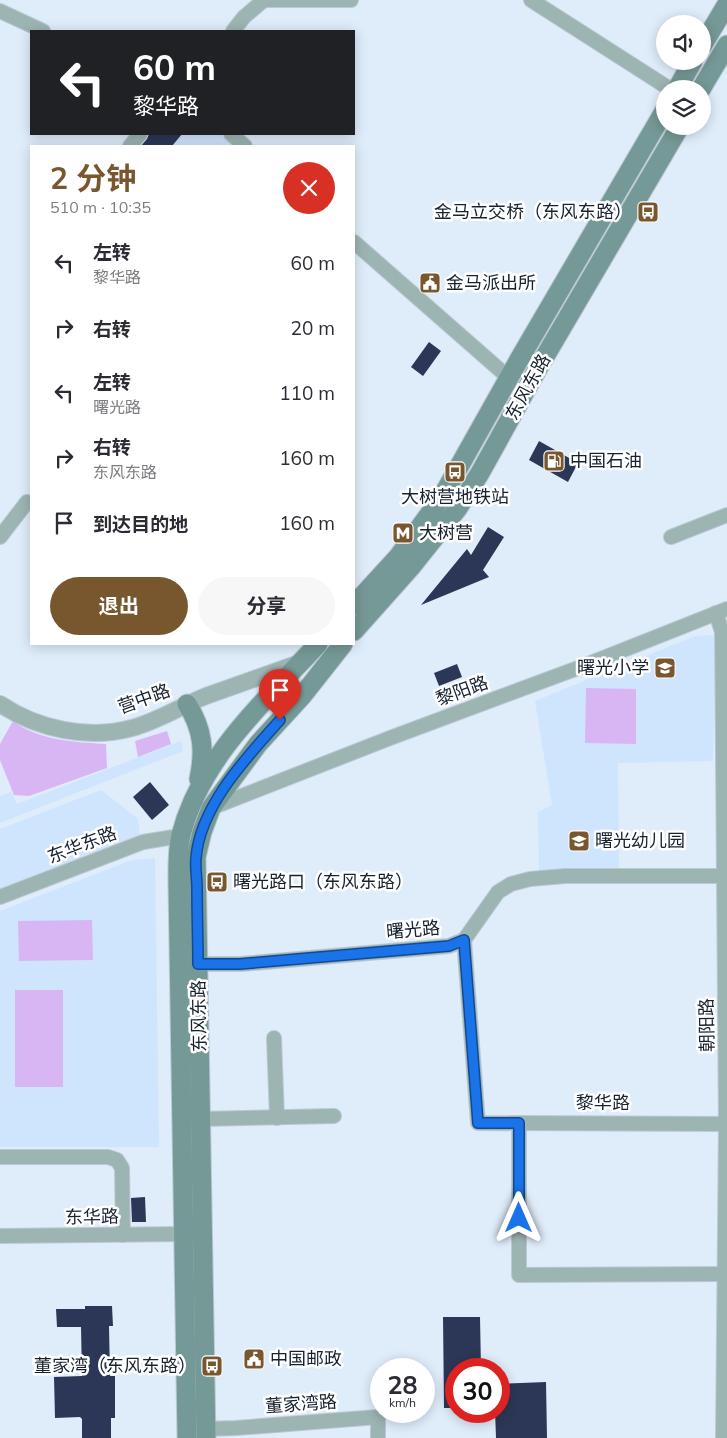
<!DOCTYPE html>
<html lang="zh">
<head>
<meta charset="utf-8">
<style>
	body { margin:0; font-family:Mulish,"Noto Sans SC",sans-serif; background:#f7f7f7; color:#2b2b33; height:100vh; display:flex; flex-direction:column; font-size:19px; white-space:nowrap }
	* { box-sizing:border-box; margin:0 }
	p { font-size:16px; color:#7c7c81 }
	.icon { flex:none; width:28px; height:28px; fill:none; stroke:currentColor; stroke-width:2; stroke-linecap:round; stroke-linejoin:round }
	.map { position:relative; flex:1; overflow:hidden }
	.drawer { position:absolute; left:30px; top:145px; width:325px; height:500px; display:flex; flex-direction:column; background:#fff; border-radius:0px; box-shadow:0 2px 12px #0003 }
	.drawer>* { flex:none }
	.guide { position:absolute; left:30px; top:30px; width:325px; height:105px; border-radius:0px; box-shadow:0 2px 12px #0003; background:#202124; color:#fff; overflow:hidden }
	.buttons { position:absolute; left:656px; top:15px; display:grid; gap:10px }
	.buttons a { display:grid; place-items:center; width:55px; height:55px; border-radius:50%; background:#fff; box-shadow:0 2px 12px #0003; font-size:25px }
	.speed { position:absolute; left:370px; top:1358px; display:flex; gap:10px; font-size:25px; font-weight:700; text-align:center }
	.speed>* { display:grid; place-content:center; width:65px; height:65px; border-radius:50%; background:#fff; box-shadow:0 2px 12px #0003; line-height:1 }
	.speed small { font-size:12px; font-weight:400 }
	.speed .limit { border:8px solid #d22; background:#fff; color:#111 }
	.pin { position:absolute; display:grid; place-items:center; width:42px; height:42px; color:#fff; margin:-51px -21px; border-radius:50% 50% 50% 0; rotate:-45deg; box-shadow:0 0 5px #0007 }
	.pin .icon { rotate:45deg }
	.me { position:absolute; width:55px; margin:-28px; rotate:0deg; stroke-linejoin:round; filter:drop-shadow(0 0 4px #0008) }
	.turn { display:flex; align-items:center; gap:18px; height:105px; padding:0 20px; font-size:22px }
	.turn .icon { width:65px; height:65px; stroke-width:2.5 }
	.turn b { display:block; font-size:35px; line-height:42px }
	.round { display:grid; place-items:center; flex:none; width:52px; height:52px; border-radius:26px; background:#f7f7f7 }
	.head { display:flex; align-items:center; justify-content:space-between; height:85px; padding:0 20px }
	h1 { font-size:30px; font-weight:700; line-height:38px; color:#79572e }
	.cta { display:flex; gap:10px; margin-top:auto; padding:10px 20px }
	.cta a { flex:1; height:58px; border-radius:30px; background:#79572e; color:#fff; font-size:20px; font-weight:700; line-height:58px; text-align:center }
	.cta a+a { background:#f7f7f7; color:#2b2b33 }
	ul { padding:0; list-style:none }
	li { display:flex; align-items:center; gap:15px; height:65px; padding:0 20px }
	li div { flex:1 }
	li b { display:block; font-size:19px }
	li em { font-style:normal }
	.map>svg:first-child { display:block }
	.built { fill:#cee5fd }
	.green { fill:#d8b6f4 }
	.building { fill:#2c3757 }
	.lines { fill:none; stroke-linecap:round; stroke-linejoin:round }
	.minor-casing { stroke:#bbc8d5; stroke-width:16 }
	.tertiary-casing { stroke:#bbc8d5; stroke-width:18 }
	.secondary-casing { stroke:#bbc8d5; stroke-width:21 }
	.minor { stroke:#9cb4b2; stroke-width:14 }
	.tertiary { stroke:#9cb4b2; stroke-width:16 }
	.secondary { stroke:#759996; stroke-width:19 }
	.route-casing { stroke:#114b97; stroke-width:12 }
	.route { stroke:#1a73e8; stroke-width:9 }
	.labels { text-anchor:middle; stroke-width:5; stroke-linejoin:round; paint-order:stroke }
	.poi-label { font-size:18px; fill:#16222f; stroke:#fff; text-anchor:start }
	.street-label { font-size:18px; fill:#16222f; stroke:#fff }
</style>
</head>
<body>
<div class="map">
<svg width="727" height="1438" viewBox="0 0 727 1438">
	<rect width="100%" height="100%" fill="#dfecfa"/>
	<!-- built -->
	<g class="built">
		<polygon points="150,134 221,134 236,146 140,146"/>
		<polygon points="715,635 713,761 618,763 619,870 539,870 538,812 552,805 535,701 695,636"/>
		<polygon points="181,741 183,751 0,823 0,796 11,792 17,804"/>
		<polygon points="101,790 138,819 140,836 0,891 0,829"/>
		<polygon points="155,858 159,1147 0,1147 0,911 132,860"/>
	</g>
	<!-- green -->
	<g class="green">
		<polygon points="586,688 636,689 636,744 585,743"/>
		<path d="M13 721C40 741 75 742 106 744L107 768 29 796 14 795 0 760V744Z"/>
		<polygon points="167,731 171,744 138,757 135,741"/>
		<polygon points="92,920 93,960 19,961 18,921"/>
		<rect x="15" y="990" width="48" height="97"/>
	</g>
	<!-- building -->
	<g class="building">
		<polygon points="149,134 182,134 172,146 141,146 147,139"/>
		<polygon points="429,342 441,351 423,376 411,367"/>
		<polygon points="539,441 578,463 568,482 529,460"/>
		<polygon points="488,527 504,537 483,570 489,577 421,605 467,549 471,555"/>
		<polygon points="457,664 462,677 439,686 434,673"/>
		<polygon points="150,782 169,805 152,820 133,797"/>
		<polygon points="145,1197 146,1222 132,1222 131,1198"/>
		<polygon points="85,1306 112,1306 113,1326 109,1326 110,1376 115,1376 115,1418 111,1418 111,1438 82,1438 82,1419 80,1417 55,1418 54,1377 82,1376 81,1327 57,1327 56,1309 85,1309"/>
		<polygon points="443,1317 480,1317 481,1369 456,1369 456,1408 444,1408"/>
		<polygon points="546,1382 547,1438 496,1438 495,1411 499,1411 499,1384"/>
	</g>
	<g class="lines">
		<!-- minor casing -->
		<g class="minor-casing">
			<g id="minor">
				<polyline points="264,0 351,0"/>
				<polyline points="531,0 670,89"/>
				<polyline points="0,11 43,31"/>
				<polyline points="233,31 244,17 264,0"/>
				<polyline points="231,134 245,146"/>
				<polyline points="130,146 140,134"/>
				<polyline points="354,242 509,378"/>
				<polyline points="0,537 27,502"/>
				<polyline points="671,537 727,515"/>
				<polyline points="716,613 722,632 726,1124 723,1438"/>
				<polyline points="211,808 390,738 578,668 727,609"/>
				<polyline points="0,897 143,842 180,836"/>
				<polyline points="464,940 478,1123 726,1124"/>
				<polyline points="198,964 241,964 449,946 464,940 498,892 511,884 530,879 565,876 724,876"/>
				<polyline points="274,1038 277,1118"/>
				<polyline points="201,1119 334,1116"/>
				<polyline points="519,1123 519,1275 725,1274"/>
				<polyline points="0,1157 108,1157 117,1160 122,1168 123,1235"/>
				<polyline points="0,1236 184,1234"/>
				<polyline points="206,1429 236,1428 378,1417 378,1438"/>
			</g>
		</g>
		<!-- tertiary casing -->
		<g class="tertiary-casing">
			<g id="tertiary">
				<path d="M0 704C37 729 88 740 132 728 158 721 181 706 206 696 237 685 268 674 299 663"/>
				<polyline points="726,1124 727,1124"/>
			</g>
		</g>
		<!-- secondary casing -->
		<g class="secondary-casing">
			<g id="secondary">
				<polyline points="702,46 727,4"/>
				<polyline points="677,89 693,61"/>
				<polyline points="701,89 727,45"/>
				<polyline points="354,605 398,557 442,497 520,358 665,110"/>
				<polyline points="354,631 411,567 458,508 480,473 537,370 680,126"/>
				<path d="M187 704C203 729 205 751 199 779"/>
				<path d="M187 1438 178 885C178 869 177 851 181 835 201 757 265 701 318 644"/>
				<polyline points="206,1438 196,857 202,832 211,808 258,744 302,696 343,644"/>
			</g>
		</g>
		<!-- minor -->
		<use href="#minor" class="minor"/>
		<!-- tertiary -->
		<use href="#tertiary" class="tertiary"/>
		<!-- secondary -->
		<use href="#secondary" class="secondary"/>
	</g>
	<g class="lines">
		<!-- route casing -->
		<g class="route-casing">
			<path id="route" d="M280 720C247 757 200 806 196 858 195 868 197 878 197 888 197 914 198 939 198 964H240L449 946 464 940 478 1123H519V1218"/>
		</g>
		<!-- route -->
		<use href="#route" class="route"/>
	</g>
	<!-- icons -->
	<defs>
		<g id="bus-square" transform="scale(1.125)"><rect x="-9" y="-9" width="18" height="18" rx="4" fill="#79572e" stroke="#fff"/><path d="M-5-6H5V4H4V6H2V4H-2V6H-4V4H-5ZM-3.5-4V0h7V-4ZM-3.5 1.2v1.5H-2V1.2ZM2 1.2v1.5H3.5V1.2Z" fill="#fff"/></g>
		<g id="civic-square" transform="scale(1.125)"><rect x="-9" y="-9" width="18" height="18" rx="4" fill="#79572e" stroke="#fff"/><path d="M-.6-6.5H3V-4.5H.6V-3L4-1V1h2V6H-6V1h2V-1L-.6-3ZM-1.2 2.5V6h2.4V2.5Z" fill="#fff"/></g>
		<g id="fuel-square" transform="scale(1.125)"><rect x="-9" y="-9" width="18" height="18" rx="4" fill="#79572e" stroke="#fff"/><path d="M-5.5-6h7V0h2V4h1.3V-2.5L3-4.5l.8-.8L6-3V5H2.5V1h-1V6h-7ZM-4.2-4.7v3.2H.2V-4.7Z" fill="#fff"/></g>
		<g id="metro-square" transform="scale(1.125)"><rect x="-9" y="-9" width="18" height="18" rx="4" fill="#79572e" stroke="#fff"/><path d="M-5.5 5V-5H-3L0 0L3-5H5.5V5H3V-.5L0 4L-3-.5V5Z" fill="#fff"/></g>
		<g id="school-square" transform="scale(1.125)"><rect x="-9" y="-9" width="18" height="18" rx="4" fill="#79572e" stroke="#fff"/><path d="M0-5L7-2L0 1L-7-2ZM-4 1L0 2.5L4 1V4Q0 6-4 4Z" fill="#fff"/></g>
	</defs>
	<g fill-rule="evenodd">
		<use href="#bus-square" x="648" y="212"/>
		<use href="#civic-square" x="430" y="283"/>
		<use href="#fuel-square" x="554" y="461"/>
		<use href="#bus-square" x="455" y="472"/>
		<use href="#metro-square" x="403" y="533"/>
		<use href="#school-square" x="665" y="668"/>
		<use href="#school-square" x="579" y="841"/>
		<use href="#bus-square" x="217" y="882"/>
		<use href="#civic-square" x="254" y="1359"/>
		<use href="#bus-square" x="212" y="1366"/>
	</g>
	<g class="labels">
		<!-- poi labels -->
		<g class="poi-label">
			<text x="632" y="218" text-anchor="end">金马立交桥（东风东路）</text>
			<text x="446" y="289">金马派出所</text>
			<text x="570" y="467">中国石油</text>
			<text x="455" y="503" text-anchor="middle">大树营地铁站</text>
			<text x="419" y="539">大树营</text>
			<text x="649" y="674" text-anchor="end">曙光小学</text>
			<text x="595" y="847">曙光幼儿园</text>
			<text x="233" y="888">曙光路口（东风东路）</text>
			<text x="270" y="1365">中国邮政</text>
			<text x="196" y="1372" text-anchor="end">董家湾（东风东路）</text>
		</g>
		<!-- street labels -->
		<g class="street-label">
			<text transform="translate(528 387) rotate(-61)" y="6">东风东路</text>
			<text transform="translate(462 691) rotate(-20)" y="6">黎阳路</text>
			<text transform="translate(144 699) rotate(-20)" y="6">营中路</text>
			<text transform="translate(82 845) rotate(-21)" y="6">东华东路</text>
			<text transform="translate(413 930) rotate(-5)" y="6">曙光路</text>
			<text transform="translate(199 1016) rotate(-91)" y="6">东风东路</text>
			<text transform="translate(707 1025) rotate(-91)" y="6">朝阳路</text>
			<text x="603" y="1109">黎华路</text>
			<text transform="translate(92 1217) rotate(-1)" y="6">东华路</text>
			<text transform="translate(301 1404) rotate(-4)" y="6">董家湾路</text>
		</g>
	</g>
</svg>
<div class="buttons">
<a><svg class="icon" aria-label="sound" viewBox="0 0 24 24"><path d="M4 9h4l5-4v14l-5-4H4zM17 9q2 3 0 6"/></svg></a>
<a><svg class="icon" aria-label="layers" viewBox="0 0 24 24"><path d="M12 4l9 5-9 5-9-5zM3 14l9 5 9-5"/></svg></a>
</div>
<div class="speed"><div>28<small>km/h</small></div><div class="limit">30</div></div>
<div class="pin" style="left:280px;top:720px;background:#d93025"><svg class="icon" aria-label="arrive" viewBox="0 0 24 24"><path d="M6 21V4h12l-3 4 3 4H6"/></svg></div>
<svg class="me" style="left:519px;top:1218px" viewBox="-20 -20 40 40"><path d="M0-17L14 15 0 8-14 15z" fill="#1a73e8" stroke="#fff" stroke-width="4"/></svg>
<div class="guide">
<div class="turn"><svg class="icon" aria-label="left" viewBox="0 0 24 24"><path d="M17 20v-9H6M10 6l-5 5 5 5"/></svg><div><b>60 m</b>黎华路</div></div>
</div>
<section class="drawer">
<div class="head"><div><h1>2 分钟</h1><p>510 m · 10:35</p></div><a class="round" style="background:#d93025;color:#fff"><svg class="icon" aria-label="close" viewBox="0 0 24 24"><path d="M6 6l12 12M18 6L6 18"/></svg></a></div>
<ul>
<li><svg class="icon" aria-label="left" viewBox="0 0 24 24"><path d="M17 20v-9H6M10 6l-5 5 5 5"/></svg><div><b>左转</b><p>黎华路</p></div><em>60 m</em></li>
<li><svg class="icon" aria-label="right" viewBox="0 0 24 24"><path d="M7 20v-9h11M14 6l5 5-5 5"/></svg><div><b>右转</b></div><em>20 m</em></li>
<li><svg class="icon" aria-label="left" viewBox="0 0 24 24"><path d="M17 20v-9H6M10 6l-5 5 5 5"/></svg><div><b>左转</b><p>曙光路</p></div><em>110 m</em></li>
<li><svg class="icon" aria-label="right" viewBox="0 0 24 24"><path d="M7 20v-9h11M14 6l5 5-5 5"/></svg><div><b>右转</b><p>东风东路</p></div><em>160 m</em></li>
<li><svg class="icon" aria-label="arrive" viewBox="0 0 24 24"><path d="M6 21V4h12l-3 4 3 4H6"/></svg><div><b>到达目的地</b></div><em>160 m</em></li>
</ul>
<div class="cta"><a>退出</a><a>分享</a></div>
</section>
</div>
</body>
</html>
